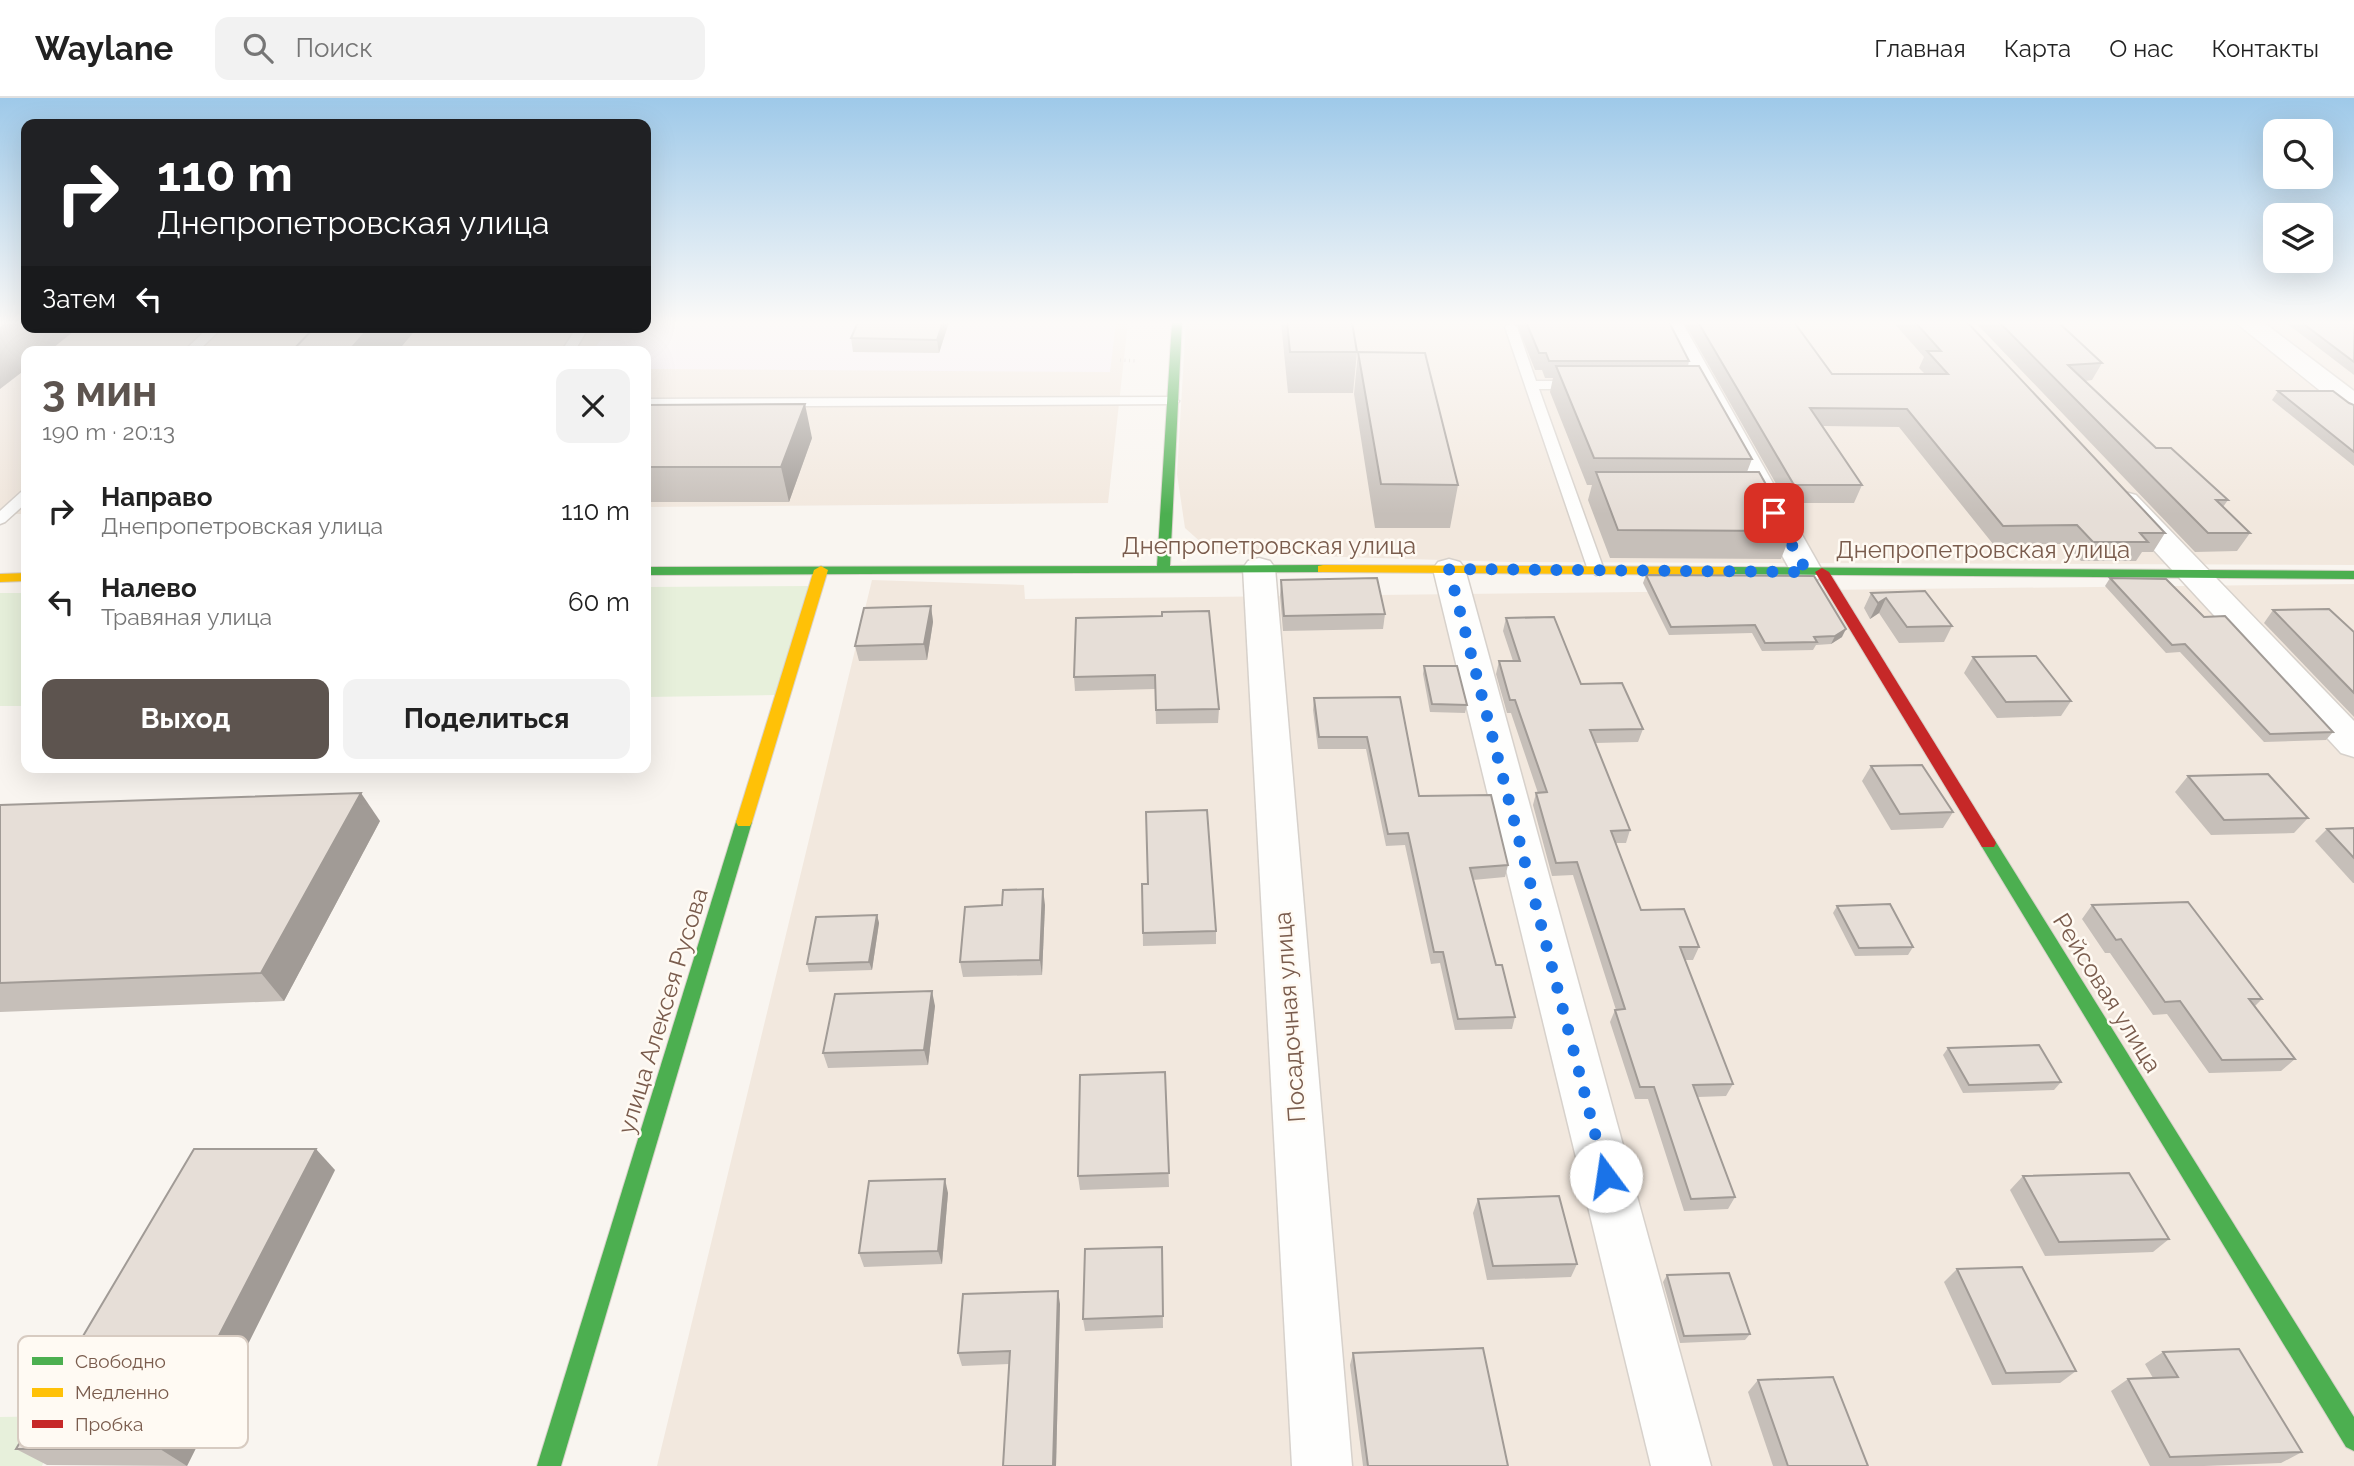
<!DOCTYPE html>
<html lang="ru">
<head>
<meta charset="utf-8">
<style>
	body { margin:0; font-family:Raleway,sans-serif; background:#f2f2f2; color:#222; height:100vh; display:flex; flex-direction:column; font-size:26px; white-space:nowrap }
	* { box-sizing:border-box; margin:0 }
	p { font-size:23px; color:#767676 }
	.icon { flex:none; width:38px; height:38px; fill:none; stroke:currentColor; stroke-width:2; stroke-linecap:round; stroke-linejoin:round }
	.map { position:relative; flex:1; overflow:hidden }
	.panel { position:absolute; left:21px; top:248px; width:630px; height:427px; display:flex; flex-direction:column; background:#fff; border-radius:14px; box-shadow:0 7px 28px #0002 }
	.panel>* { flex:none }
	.banner { position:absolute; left:21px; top:21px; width:630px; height:214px; border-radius:14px; box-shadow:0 7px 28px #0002; background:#202124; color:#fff; overflow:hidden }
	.buttons { position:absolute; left:2263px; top:21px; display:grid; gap:14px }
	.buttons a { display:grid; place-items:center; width:70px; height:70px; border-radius:14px; background:#fff; box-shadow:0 7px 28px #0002; font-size:35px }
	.pin { position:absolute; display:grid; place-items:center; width:60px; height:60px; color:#fff; margin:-30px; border-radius:14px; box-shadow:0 4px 10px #0006 }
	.me { position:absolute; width:77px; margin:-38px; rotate:346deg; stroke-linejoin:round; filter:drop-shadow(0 0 5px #0008) }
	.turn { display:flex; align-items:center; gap:24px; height:147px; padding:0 21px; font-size:32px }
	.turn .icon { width:91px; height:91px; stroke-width:2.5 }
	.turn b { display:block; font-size:49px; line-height:60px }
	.then { display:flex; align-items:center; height:66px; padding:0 21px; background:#0003; gap:14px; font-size:26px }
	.round { display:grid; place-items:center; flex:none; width:74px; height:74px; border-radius:14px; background:#f2f2f2 }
	.headline { display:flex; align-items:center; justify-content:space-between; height:119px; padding:0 21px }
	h1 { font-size:42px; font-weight:700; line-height:52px; color:#5d544f }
	.button { display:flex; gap:14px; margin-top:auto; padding:14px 21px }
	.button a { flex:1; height:80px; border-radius:14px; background:#5d544f; color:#fff; font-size:28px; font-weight:700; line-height:80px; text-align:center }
	.button a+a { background:#f2f2f2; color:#222 }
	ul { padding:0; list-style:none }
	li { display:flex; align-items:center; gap:21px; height:91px; padding:0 21px }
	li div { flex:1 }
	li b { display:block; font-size:26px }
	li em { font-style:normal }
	header { display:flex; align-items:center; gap:42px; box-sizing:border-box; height:98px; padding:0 35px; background:#fff; border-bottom:2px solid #e0e0e0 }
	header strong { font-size:33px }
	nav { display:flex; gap:38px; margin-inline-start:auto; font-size:24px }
	.search { width:490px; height:63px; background:#f2f2f2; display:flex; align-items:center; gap:18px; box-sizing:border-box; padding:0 24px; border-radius:14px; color:#767676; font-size:26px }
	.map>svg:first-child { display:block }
	.residential { fill:#f2e8de }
	.education { fill:#f6eef6 }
	.green { fill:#e7f0db }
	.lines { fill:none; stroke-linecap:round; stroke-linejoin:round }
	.lane-casing { stroke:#d7d1cb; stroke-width:3 }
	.street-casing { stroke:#d7d1cb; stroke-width:3 }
	.fast-casing { stroke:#d9d2cb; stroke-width:2 }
	.slow-casing { stroke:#d9d2cb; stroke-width:2 }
	.jam-casing { stroke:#d9d2cb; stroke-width:2 }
	.path { stroke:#dcd5d0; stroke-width:3.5; stroke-dasharray:1 3.5; stroke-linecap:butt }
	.lane { fill:#fefefd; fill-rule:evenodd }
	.street { fill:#fefefd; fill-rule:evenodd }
	.fast { fill:#4caf50; fill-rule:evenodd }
	.slow { fill:#ffc107; fill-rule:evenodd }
	.jam { fill:#c62828; fill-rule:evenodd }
	.wall { fill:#c6bfb9 }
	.shaded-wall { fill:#a19b96 }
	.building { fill:#e6ded7; stroke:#a19b96; stroke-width:2 }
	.route { stroke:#1a73e8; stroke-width:12; stroke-dasharray:0 21.6 }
	.labels { text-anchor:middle; stroke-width:5; stroke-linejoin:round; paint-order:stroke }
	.street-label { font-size:24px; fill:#7a5c4d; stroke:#fffaf3 }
	.key { fill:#fffaf3; stroke:#d7cbc1; stroke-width:2 }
	.key-label { font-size:19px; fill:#7a5c4d }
</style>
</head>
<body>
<header>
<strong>Waylane</strong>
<div class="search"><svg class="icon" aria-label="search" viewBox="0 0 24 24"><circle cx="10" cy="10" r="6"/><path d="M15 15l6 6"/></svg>Поиск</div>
<nav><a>Главная</a><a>Карта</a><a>О нас</a><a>Контакты</a></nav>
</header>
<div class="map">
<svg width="2354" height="1368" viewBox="0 0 2354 1368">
	<rect width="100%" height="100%" fill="#f9f5f0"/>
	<!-- residential -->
	<g class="residential">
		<polygon points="0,224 26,229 646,229 646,224 1128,224 1108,405 646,409 646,254 26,254 26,416 0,416"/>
		<polygon points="1186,224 2354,224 2354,467 1507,464 1213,455 1185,430 1177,376"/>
		<polygon points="872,482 1024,487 1025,501 2354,486 2354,1368 657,1368"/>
	</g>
	<!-- education -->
	<polygon class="education" points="646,224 1116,224 1110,274 646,271 646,254 592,254 610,229 646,229"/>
	<!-- green -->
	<g class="green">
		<polygon points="809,488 775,597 646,599 646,489"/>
		<rect x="0" y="495" width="26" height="113"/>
		<polygon points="62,1318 42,1368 0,1368 0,1319"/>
	</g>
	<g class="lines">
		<!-- lane casing -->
		<g class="lane-casing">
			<g id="lane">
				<polygon points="1511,225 1517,229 1536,283 1575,283 1582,287 1575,291 1539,291 1604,472 1602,475 1596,477 1588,472 1505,229"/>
				<polygon points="209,229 223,229 197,254 183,254"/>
				<polygon points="577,229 589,229 574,254 561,254"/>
				<polygon points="1172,299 1179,303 1177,306 646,309 646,301"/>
				<polygon points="26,393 26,405 5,424 0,426 0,413 21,394"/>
			</g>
		</g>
		<!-- street casing -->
		<g class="street-casing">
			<g id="street">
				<polygon points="1657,224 1682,224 1823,474 1818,481 1807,484 1796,481 1791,474"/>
				<polygon points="2235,224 2263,224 2354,293 2354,314 2344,312"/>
				<polygon points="2125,394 2136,397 2354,623 2354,659 2341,655 2114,409 2110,403 2114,397"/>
				<polygon points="1259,460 1270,463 1275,470 1352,1368 1292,1368 1243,470 1248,463"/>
				<polygon points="1449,461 1460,464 1465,471 1711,1368 1651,1368 1433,471 1438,464"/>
			</g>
		</g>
		<!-- fast casing -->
		<g class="fast-casing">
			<g id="fast">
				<polygon points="1172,224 1182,224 1170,468 1323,467 1328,468 1328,474 646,477 646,469 1157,468"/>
				<polygon points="1730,469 2354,473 2354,481 1725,476 1723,473"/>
				<polygon points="744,718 750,720 752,724 561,1368 537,1368 736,724 738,720"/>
				<polygon points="1988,739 1994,741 2354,1319 2354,1353 2346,1349 1982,749 1980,745 1982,741"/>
			</g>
		</g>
		<!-- slow casing -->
		<g class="slow-casing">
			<g id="slow">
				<polygon points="1323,467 1730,469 1737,473 1730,477 1318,474 1318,468"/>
				<polygon points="821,468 828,472 752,724 750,728 738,728 736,724 814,472"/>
				<polygon points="26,475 26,483 0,484 0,476"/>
			</g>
		</g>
		<!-- jam casing -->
		<g class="jam-casing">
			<polygon id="jam" points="1822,470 1829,474 1994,741 1996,745 1994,749 1982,749 1815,474"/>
		</g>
		<!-- path -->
		<polyline class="path" points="1120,262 1138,263"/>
		<!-- lane -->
		<use href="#lane" class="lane"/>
		<!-- street -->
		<use href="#street" class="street"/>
		<!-- fast -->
		<use href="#fast" class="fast"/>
		<!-- slow -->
		<use href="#slow" class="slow"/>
		<!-- jam -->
		<use href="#jam" class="jam"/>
	</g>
	<!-- wall -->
	<g class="wall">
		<polygon points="949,224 939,255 853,254 851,240"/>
		<polygon points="1281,224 1352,224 1357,254 1353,295 1288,295"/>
		<polygon points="1516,224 1669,224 1689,263 1688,268 1752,361 1747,374 1792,433 1781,461 1610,460 1588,402 1592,387 1587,387 1550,294 1553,280 1545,280 1542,272 1535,272"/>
		<polygon points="1684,224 1794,224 1832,276 1925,276 1919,270 1924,259 1893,224 1967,224 2165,435 2153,454 2142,454 2136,463 2081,463 2066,446 1993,446 1899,329 1823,328 1862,387 1854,405 1787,405"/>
		<polygon points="1975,224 2058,224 2102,265 2092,282 2085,283 2156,350 2228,402 2223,409 2250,435 2237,453 2195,454"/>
		<polygon points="2285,224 2354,224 2354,277"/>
		<polygon points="1358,254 1458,387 1450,430 1375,430 1354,296"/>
		<polygon points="2278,293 2354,307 2354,368 2272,302"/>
		<polygon points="646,307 812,340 789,404 646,404"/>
		<polygon points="1646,477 1842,539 1831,546 1816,547 1813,552 1762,553 1752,535 1669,537 1643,485"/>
		<polygon points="2110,480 2204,519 2333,634 2326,642 2264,644 2180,554 2166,555 2105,488"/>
		<polygon points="1281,482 1385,516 1383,531 1283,533 1280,497"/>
		<polygon points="1925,493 1952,528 1944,544 1899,545 1879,515 1870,521 1864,510 1871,495"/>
		<polygon points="931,508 933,524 927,562 859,563 855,548"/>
		<polygon points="2273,512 2354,534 2354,619 2264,525"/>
		<polygon points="1076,520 1219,611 1218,625 1156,626 1155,591 1075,593 1074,579"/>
		<polygon points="1506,520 1581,586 1643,631 1638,644 1595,645 1630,732 1626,745 1616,745 1641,812 1699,849 1693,862 1684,862 1733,986 1726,998 1698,999 1735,1099 1728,1111 1684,1113 1648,1001 1635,1001 1610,924 1615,912 1616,912 1573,777 1552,778 1533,707 1536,695 1538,695 1511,615 1507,615 1496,576 1499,563 1513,563 1503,533"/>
		<polygon points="1973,559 2071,603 2061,618 1997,620 1964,575"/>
		<polygon points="1424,568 1467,607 1465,615 1430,614 1423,576"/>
		<polygon points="1400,599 1419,698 1508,767 1505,779 1473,782 1496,867 1515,919 1512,931 1455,932 1440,865 1431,866 1405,747 1386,748 1366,651 1318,651 1313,612 1314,600"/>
		<polygon points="1871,668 1953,714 1943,730 1891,732 1862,683"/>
		<polygon points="2188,678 2308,720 2294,735 2211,737 2175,694"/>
		<polygon points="0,707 380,723 284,903 0,914"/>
		<polygon points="2354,730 2354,785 2353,785 2315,743 2327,731"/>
		<polygon points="1142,786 1148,786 1216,833 1216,846 1143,848"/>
		<polygon points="1045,807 1042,877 963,879 960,864"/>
		<polygon points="2092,807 2262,901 2255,908 2295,961 2281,973 2209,975 2167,916 2153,917 2110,855 2105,855 2082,821"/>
		<polygon points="1837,808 1913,849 1908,857 1855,858 1833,815"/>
		<polygon points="877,817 879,825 872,872 809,874 807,866"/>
		<polygon points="935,908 928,967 828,970 823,955"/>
		<polygon points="1948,950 2061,984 2054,992 1963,995 1943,957"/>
		<polygon points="1165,974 1169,1089 1080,1092 1078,1078"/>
		<polygon points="335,1072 187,1368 47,1367 16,1351"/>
		<polygon points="2023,1078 2169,1141 2153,1154 2045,1158 2010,1092"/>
		<polygon points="948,1095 942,1166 864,1169 859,1155"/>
		<polygon points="1478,1101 1577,1166 1571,1179 1487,1182 1473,1115"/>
		<polygon points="1162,1149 1163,1230 1085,1233 1083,1221"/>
		<polygon points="1957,1171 2076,1273 2060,1285 1992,1287 1944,1184"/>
		<polygon points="1667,1177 1750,1236 1745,1242 1680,1245 1663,1184"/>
		<polygon points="1060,1206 1056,1368 1003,1368 1009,1266 962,1268 958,1255"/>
		<polygon points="2163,1254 2302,1354 2281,1365 2204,1368 2150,1368 2111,1293 2128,1281 2153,1280 2145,1266"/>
		<polygon points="1353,1255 1508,1368 1363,1368 1350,1267"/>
		<polygon points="1758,1282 1868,1368 1773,1368 1748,1294"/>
	</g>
	<!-- shaded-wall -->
	<g class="shaded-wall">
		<polygon points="6,224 26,224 26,229 79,229 48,254 26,254 26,271 0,291 0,229"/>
		<polygon points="943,224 949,224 939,255 937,242"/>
		<polygon points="370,229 418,229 397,254 348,254"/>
		<polygon points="805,306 812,340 789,404 781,369"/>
		<polygon points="1886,500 1879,515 1870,521 1878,505"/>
		<polygon points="931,508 933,524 927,562 924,546"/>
		<polygon points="1846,531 1842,539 1831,546 1835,538"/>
		<polygon points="361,695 380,723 284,903 261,875"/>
		<polygon points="1043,791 1045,807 1042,877 1040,862"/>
		<polygon points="877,817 879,825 872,872 869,864"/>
		<polygon points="932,893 935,908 928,967 924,952"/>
		<polygon points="316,1051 335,1072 187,1368 160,1351"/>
		<polygon points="945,1081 948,1095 942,1166 938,1153"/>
		<polygon points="1058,1193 1060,1206 1056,1368 1053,1368"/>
	</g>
	<!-- building -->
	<g class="building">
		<polygon points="858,224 943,224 937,242 851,240"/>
		<polygon points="1287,224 1352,224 1357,254 1290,254"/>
		<polygon points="1526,224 1669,224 1689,263 1549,263 1546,255 1539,255"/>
		<polygon points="1698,224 1794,224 1832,276 1948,276 1927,253 1941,253 1915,224 1967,224 2165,435 2140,435 2148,444 2093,444 2077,427 2003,428 1907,311 1810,310 1862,387 1794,387"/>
		<polygon points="1999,224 2058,224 2102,265 2068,267 2156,350 2171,350 2228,402 2216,402 2250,435 2208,435"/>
		<polygon points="2301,224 2354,224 2354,264"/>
		<polygon points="315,229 370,229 348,254 291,254"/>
		<polygon points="1358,254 1425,255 1458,387 1381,386"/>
		<polygon points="1556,268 1699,268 1752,361 1594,360"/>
		<polygon points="2278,293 2333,293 2349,305 2354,307 2354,354"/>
		<polygon points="805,306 781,369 646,369 646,307"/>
		<polygon points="1596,374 1759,374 1792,433 1618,432"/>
		<polygon points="1646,477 1814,478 1846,531 1835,538 1814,539 1817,544 1765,545 1755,527 1671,529"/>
		<polygon points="1377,480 1385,516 1284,518 1281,482"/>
		<polygon points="2110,480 2166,481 2204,519 2225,518 2333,634 2270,636 2185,546 2172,547"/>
		<polygon points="1925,493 1952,528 1907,529 1886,500 1878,505 1871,495"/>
		<polygon points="931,508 924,546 855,548 864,510"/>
		<polygon points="2329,511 2354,534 2354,595 2273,512"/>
		<polygon points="1209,513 1219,611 1156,612 1155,577 1074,579 1076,520 1162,518 1162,514"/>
		<polygon points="1554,519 1581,586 1622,585 1643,631 1590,632 1630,732 1611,733 1641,812 1684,811 1699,849 1680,849 1733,986 1693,987 1735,1099 1691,1101 1654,989 1640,989 1615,912 1625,911 1577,764 1556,765 1536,695 1547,694 1515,602 1510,602 1499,563 1520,563 1506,520"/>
		<polygon points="2036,558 2071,603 2006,604 1973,559"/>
		<polygon points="1424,568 1457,568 1467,607 1432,606"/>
		<polygon points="1400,599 1419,698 1491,697 1508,767 1470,770 1496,867 1502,867 1515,919 1458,921 1443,854 1434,854 1408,735 1388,736 1367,639 1319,639 1314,600"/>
		<polygon points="1922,667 1953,714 1900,716 1871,668"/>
		<polygon points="2268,676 2308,720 2224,722 2188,678"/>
		<polygon points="361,695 261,875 0,885 0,707"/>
		<polygon points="1207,712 1216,833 1143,835 1142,786 1148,786 1146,714"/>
		<polygon points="2354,730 2354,760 2327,731"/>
		<polygon points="1043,791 1040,862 960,864 965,809 1002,807 1003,792"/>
		<polygon points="2188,804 2262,901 2249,901 2295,961 2222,962 2180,903 2165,904 2121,841 2116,842 2092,807"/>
		<polygon points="1890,806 1913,849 1859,850 1837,808"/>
		<polygon points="877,817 869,864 807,866 816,819"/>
		<polygon points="932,893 924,952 823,955 835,896"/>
		<polygon points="2039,947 2061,984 1969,987 1948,950"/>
		<polygon points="1165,974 1169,1075 1078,1078 1080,977"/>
		<polygon points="194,1051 316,1051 160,1351 16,1351"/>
		<polygon points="2129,1075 2169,1141 2059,1144 2023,1078"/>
		<polygon points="945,1081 938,1153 859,1155 869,1083"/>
		<polygon points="1559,1098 1577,1166 1493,1168 1478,1101"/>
		<polygon points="1162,1149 1163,1218 1083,1221 1085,1151"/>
		<polygon points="2022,1169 2076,1273 2006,1275 1957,1171"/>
		<polygon points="1729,1175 1750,1236 1684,1238 1667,1177"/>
		<polygon points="1058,1193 1053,1368 1003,1368 1010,1253 958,1255 963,1196"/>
		<polygon points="1483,1250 1508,1368 1368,1368 1353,1255"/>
		<polygon points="2239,1251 2302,1354 2170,1359 2128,1281 2178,1279 2163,1254"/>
		<polygon points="1833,1279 1868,1368 1788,1368 1758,1282"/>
	</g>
	<!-- sky -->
	<linearGradient id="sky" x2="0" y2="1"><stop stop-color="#9ec9e9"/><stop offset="0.54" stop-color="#fcfaf8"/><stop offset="1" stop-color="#fcfaf8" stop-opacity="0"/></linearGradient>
	<rect width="2354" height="416" fill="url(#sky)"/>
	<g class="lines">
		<!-- route -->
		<polyline class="route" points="1606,1078 1449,471 1807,474 1774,415"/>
	</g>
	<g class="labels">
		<!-- street labels -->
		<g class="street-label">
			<text x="1269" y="456">Днепропетровская улица</text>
			<text x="1983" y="460">Днепропетровская улица</text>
			<text transform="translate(2107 895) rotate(58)" y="8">Рейсовая улица</text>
			<text transform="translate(663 913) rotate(-73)" y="8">улица Алексея Русова</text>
			<text transform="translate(1290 919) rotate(-94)" y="8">Посадочная улица</text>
		</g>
	</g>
	<!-- legend -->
	<rect x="18" y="1238" width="230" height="112" rx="10" class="key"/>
	<rect x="32" y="1259" width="31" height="8" fill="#4caf50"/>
	<rect x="32" y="1290" width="31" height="9" fill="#ffc107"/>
	<rect x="32" y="1322" width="31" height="8" fill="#c62828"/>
	<g class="key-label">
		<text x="75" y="1270">Свободно</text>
		<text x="75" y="1301">Медленно</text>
		<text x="75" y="1333">Пробка</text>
	</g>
</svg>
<div class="buttons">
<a><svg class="icon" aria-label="search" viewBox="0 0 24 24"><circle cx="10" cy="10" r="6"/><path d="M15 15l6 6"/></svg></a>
<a><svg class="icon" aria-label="layers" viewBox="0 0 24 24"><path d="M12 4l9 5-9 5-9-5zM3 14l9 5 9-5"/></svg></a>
</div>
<div class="pin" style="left:1774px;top:415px;background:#d93025"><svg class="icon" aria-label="arrive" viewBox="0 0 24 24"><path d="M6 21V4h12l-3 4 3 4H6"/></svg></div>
<svg class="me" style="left:1606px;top:1078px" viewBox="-20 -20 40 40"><circle r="19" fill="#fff"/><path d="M0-13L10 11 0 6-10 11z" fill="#1a73e8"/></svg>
<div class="banner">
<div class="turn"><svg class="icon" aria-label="right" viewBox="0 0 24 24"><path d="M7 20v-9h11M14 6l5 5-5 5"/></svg><div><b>110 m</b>Днепропетровская улица</div></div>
<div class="then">Затем<svg class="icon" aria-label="left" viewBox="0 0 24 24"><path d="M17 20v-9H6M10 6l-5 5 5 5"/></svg></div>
</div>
<section class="panel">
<div class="headline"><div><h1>3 мин</h1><p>190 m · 20:13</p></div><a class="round"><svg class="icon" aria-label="close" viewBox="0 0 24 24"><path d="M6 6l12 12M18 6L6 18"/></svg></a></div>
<ul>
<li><svg class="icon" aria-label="right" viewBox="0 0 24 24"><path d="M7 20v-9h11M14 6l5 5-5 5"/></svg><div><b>Направо</b><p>Днепропетровская улица</p></div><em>110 m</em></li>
<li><svg class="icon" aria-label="left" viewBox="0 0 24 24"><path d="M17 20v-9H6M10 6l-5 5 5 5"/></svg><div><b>Налево</b><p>Травяная улица</p></div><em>60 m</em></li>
</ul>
<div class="button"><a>Выход</a><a>Поделиться</a></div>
</section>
</div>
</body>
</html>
